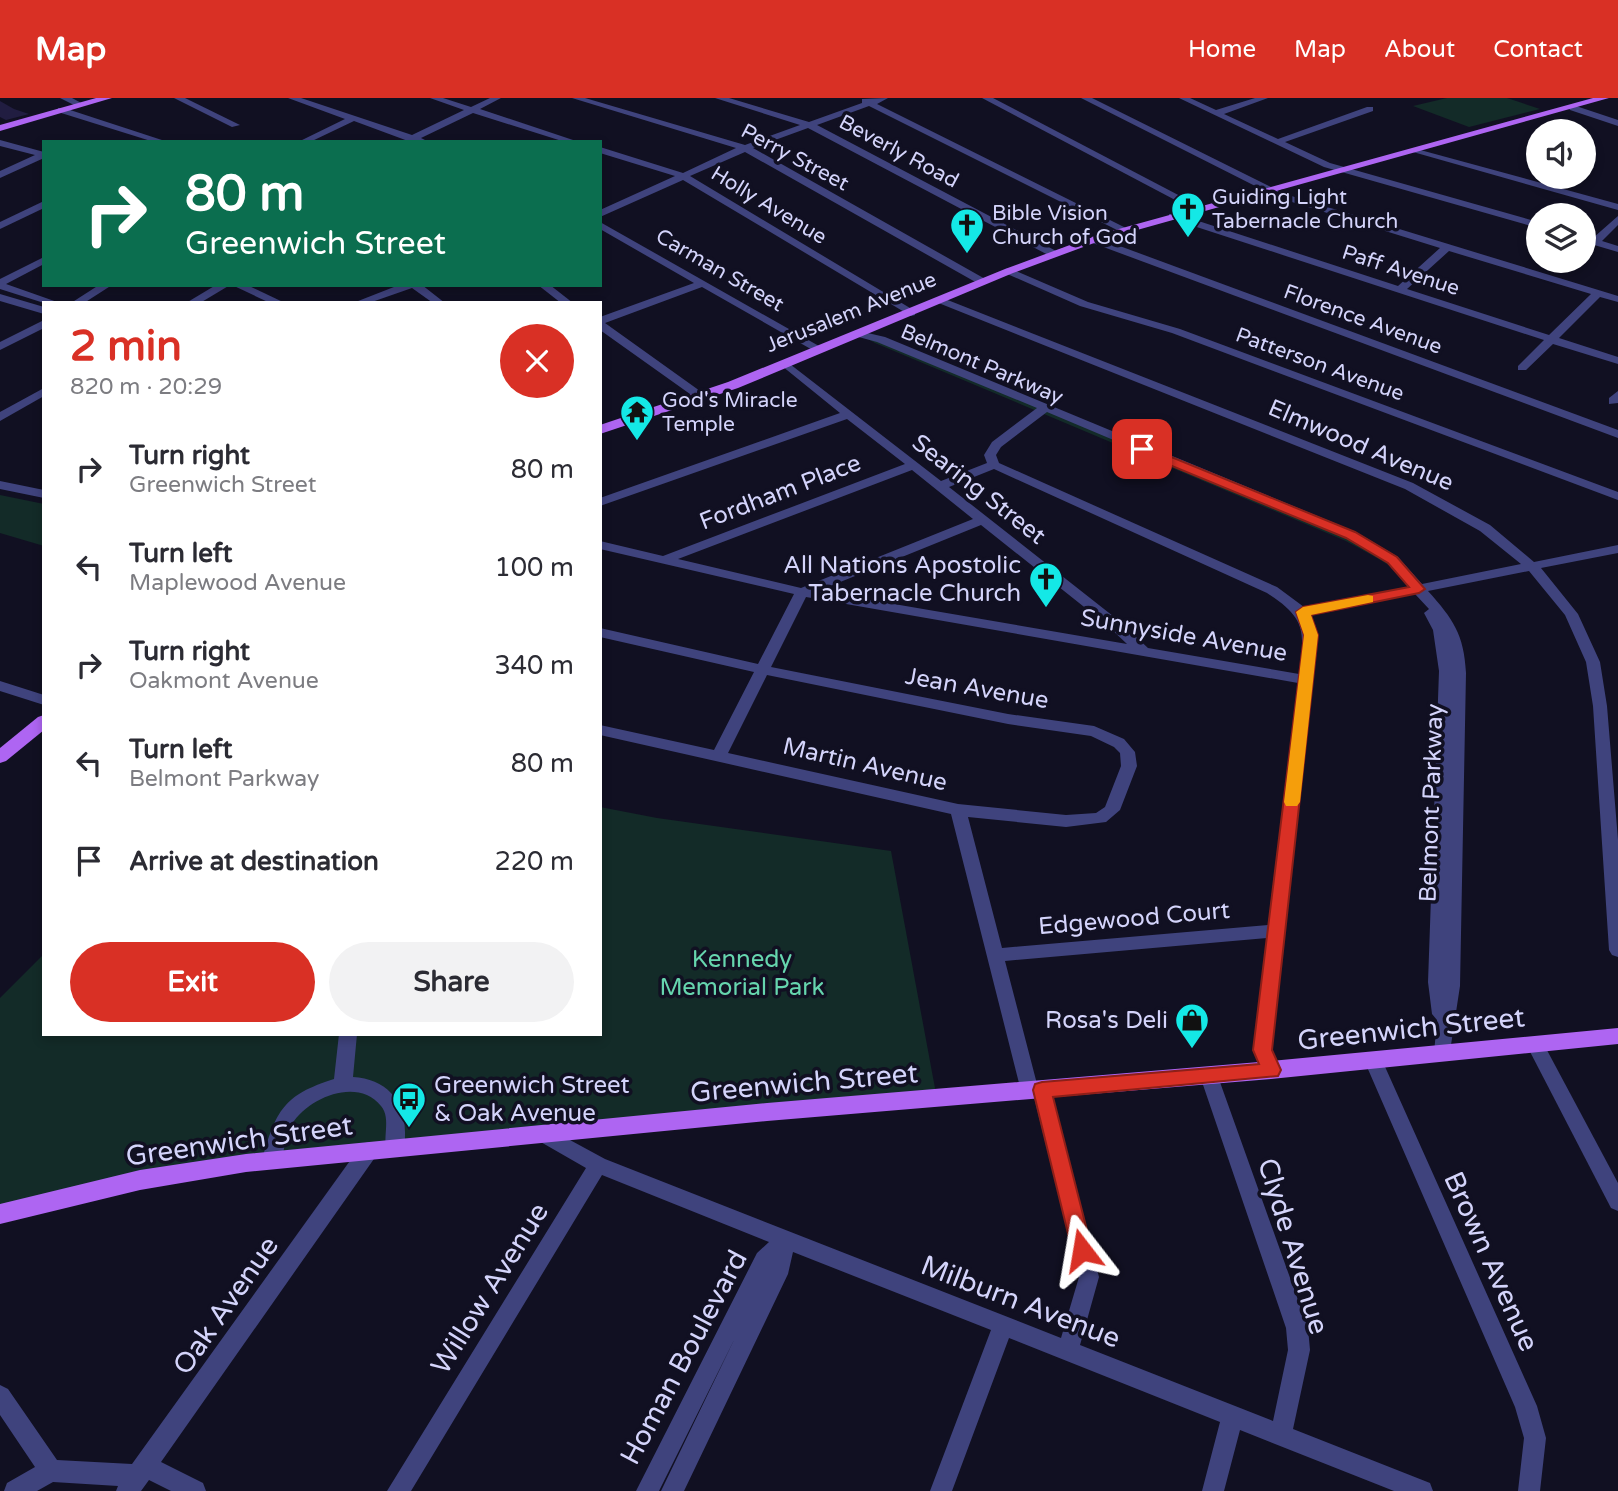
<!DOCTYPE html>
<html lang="en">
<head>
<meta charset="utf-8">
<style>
	body { margin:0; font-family:"Varela Round",sans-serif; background:#f2f2f3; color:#2b2b33; height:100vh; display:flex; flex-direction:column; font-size:26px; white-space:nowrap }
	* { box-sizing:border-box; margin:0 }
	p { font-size:23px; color:#7c7c81 }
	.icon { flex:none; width:38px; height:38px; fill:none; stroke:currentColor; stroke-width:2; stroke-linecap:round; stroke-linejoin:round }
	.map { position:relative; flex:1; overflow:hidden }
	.details { position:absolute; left:42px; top:203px; width:560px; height:735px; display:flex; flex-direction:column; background:#fff; border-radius:0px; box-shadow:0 4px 10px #0003 }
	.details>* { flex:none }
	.banner { position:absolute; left:42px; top:42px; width:560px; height:147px; border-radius:0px; box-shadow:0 4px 10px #0003; background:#0b6e4f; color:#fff; overflow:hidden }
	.controls { position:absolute; left:1526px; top:21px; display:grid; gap:14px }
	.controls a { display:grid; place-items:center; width:70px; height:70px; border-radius:50%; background:#fff; box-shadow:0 4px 10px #0003; font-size:35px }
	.pin { position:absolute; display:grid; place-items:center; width:60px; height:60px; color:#fff; margin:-30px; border-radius:14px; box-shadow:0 4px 10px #0006 }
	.me { position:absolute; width:77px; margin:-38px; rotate:346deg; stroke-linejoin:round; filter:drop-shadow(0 0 5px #0008) }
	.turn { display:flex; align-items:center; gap:24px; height:147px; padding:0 28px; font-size:32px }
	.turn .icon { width:91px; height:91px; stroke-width:2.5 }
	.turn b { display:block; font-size:49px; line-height:60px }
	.round { display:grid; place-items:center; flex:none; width:74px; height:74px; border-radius:37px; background:#f2f2f3 }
	.head { display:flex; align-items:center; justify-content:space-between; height:119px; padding:0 28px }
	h1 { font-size:42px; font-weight:800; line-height:52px; color:#d93025 }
	.action { display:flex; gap:14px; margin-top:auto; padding:14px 28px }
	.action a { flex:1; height:80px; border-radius:42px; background:#d93025; color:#fff; font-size:28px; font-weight:800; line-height:80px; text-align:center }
	.action a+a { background:#f2f2f3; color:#2b2b33 }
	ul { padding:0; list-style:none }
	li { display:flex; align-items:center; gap:21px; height:98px; padding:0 28px }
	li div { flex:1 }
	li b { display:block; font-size:26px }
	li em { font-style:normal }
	header { display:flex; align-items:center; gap:42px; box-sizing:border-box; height:98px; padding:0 35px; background:#d93025; color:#fff }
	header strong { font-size:33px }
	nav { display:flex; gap:38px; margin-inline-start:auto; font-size:24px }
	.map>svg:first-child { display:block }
	.green { fill:#132b28 }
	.building { fill:#211d41 }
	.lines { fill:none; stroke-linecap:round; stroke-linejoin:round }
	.minor { fill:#3f437d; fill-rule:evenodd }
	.major { fill:#ae65f2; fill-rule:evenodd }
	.route { fill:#d93025; stroke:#8d1f18; stroke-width:2 }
	.slow { fill:#f59e0b }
	.labels { text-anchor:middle; stroke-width:7; stroke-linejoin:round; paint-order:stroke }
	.far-street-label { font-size:21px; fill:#d4d4fb; stroke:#111022 }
	.far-poi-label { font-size:21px; fill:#d4d4fb; stroke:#111022; text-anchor:start }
	.street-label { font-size:24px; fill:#d4d4fb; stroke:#111022 }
	.poi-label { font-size:24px; fill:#d4d4fb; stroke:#111022; text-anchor:end }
	.park-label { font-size:24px; fill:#66d5ae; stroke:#111022 }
	.near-street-label { font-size:28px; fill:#d4d4fb; stroke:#111022 }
</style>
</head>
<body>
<header>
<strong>Map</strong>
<nav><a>Home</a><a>Map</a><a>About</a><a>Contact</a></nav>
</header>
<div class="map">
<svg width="1618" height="1393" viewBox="0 0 1618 1393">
	<rect width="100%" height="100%" fill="#111022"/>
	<!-- green -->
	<g class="green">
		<polygon points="1447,0 1507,0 1540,11 1469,29 1413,8"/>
		<path d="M859 236 881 241 1351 437 1393 462 1445 521 1452 532 1457 552 1459 575 1451 888 1444 933 1437 884 1446 573C1444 546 1437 512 1419 491 1405 474 1366 454 1346 443L875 245Z"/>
		<polygon points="0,397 44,406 44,448 0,435"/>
		<polygon points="600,709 657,720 891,753 937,1001 246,1065 0,1116 0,900 44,856 44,936 600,936"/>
	</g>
	<!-- building -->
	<polygon class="building" points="0,3 14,11 29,16 6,22 0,19"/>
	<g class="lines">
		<!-- minor -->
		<g class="minor">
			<polygon points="60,0 72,0 85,7 78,9"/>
			<polygon points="174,0 185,0 240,27 232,29"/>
			<polygon points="288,0 301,0 412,37 464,12 430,0 443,0 471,9 490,0 501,0 480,11 579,44 565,44 473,15 421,40 429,44 408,43 354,23 310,44 298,44 345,21"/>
			<polygon points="572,0 585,0 745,47 800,27 715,0 729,0 809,24 862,5 862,1 888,0 877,6 1130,132 1121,134 869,8 817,27 1058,154 1058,158 1050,158 808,30 753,50 987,182 987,186 979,186 745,54 690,78 915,213 915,217 911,218 683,82 600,119 600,112 675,78 600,55 600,49 683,75 736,50"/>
			<polygon points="982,0 993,0 1205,111 1196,113"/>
			<path d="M1081 0H1092L1285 96 1618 198V204L1600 199 1559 240 1618 259V266L1553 246 1526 272H1518V268L1544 242 1169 120V116H1177L1398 188 1440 150 1279 100ZM1449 153 1591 196 1549 237 1407 191Z"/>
			<polygon points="1179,0 1190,0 1216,12 1255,0 1268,0 1224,16 1278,41 1367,9 1373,9 1373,13 1285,44 1330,65 1538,124 1538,130 1324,69"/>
			<polygon points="1573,7 1618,22 1618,28 1570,12 1569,10"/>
			<polygon points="58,10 64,10 168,44 154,44 58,14"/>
			<polygon points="0,42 44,54 44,60 0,80 0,73 35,57 0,48"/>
			<polygon points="1413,50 1618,106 1618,112 1413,54"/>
			<polygon points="44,103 44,110 0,131 0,124"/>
			<polygon points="1618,118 1618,127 1602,143 1618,148 1618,154 1584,144 1584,138 1593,140"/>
			<polygon points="600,124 826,252 816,254 702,189 605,225 707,298 701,302 697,301 600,232 600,219 694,185 600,131"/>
			<polygon points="1090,140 1098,140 1618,332 1618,340 1090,144"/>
			<polygon points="44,159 44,166 6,186 60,205 44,205 0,191 0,181"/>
			<polygon points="1009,170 1088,204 1180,231 1618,394 1618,402 1172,235 1080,208 1005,175 1005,171"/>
			<polygon points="99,187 112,187 84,205 71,205"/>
			<polygon points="216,187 230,187 200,205 186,205"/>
			<polygon points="232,187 247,187 285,205 270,205"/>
			<polygon points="399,187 422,187 445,205 433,205 412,190 369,205 353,205"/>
			<polygon points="538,187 550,187 573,205 561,205"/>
			<polygon points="0,196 44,209 44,216 0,203"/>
			<path d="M940 199 1413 385 1490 427 1534 464 1618 447V455L1541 470 1578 516 1600 564 1607 608 1618 742V859L1612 857 1609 852 1593 608 1586 564 1565 517 1529 473 1428 493C1453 521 1464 536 1466 575L1460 888 1449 960 1443 963 1437 960 1434 955 1437 922 1432 916 1428 884 1439 573 1433 532 1424 515 1429 511 1415 496 1310 517 1316 529 1317 551 1271 952 1280 972 1278 977 1271 980 1264 977 1253 952 1267 840 1005 863 1037 986H1049L1051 992 1099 1179 1080 1247 1273 1323 1288 1252 1286 1230 1200 978 1202 973 1209 970 1216 973 1308 1230 1310 1252 1293 1331 1430 1385 1433 1393H1394L1240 1332 1224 1393H1202L1220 1324 1009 1240 952 1393H930L991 1232 793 1154 788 1176 684 1393H661L735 1240 659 1393H636L757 1155 769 1144 602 1077 411 1393H387L586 1070 539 1043 536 1037 539 1031 546 1029 605 1061 1061 1240 1079 1179 1034 999H1023L1021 993 951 716 600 637V627L714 652 754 574 600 539V530L758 566 794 496 600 451V443L663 458 905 366 847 321 600 408V400L840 315 782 268 780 266 786 263 941 383 987 365 984 357 992 344 1037 310 877 244 855 238V234L859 233 885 239 1356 434 1398 459 1422 486 1521 466 1480 433 1405 391 936 204V200ZM1047 314 1346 440 1388 465 1409 489 1304 509 1277 489 999 365 996 357 1001 349ZM994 371 1267 495C1306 520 1305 533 1299 576L1148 550 1118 522 949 389ZM912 372 973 421 801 490 678 461ZM981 427 1108 528 1127 546 818 493ZM806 499 1298 585 1268 827 1002 850 968 719 1066 729 1106 724 1120 712 1137 668 1135 654 1124 641 1094 628 1008 616 771 569ZM767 577 1008 626 1091 638 1114 649 1120 655 1121 668 1105 709 1096 715 1066 717 958 706 728 655Z"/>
			<polygon points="44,222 44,230 0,252 0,244"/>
			<polygon points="44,290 44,298 0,323 0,314"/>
			<polygon points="1618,293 1618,305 1609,306 1609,300"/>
			<polygon points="0,383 44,392 44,400 0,391"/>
			<polygon points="0,583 44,597 44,607 0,593"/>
			<path d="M339 936H357L353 979C385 981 405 1001 405 1034 405 1042 405 1049 402 1056L395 1058 388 1056C381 1042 392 1021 381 1008 358 979 309 999 292 1026 284 1038 285 1055 279 1068L272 1070 265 1068 262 1062C276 1013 283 997 334 981Z"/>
			<polygon points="1535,939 1541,941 1618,1085 1618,1113 1611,1110 1526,946 1529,941"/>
			<polygon points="1373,954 1379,957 1382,962 1537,1308 1546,1340 1540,1393 1518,1393 1524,1340 1515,1309 1364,962 1367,957"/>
			<polygon points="369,1044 376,1046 379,1052 376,1058 161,1364 203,1385 206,1393 171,1393 149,1382 141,1393 116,1393 118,1388 53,1384 37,1393 4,1393 7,1385 35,1369 0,1317 0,1287 8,1291 57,1362 132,1366 362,1046"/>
		</g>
		<!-- major -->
		<g class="major">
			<polygon points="96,0 112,0 0,33 0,27"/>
			<polygon points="1593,0 1609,0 1105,141 1013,175 738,290 600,336 600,327 728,284 1005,171 1097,137"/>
			<polygon points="44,617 44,632 6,663 0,665 0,650 38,619"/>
			<polygon points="1618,930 1618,946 1271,981 767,1023 246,1074 140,1092 0,1126 0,1106 140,1072 246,1056 767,1005 1271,963"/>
		</g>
	</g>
	<!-- route -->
	<polygon class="route" points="1142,347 1355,434 1397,459 1425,491 1419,495 1311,517 1318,537 1272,952 1281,972 1278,978 1053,999 1092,1152 1089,1159 1082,1161 1075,1159 1072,1152 1033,992 1035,986 1042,984 1259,966 1253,952 1304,537 1296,514 1303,509 1409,489 1388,465 1346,440 1138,354 1136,351"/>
	<!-- slow -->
	<polygon class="slow" points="1368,497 1373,498 1373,504 1311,517 1318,537 1300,704 1297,708 1286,708 1284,704 1304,537 1296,514 1303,509"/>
	<!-- icons -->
	<defs>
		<g id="church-pin" transform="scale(1.75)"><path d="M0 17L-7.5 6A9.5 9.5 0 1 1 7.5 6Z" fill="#14e8e6" stroke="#111022"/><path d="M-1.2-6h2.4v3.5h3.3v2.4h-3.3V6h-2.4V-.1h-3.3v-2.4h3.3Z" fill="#111"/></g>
		<g id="temple-pin" transform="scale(1.75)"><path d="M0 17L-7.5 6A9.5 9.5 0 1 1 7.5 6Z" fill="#14e8e6" stroke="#111022"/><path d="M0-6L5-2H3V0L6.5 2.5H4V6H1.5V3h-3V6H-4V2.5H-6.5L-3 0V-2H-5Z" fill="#111"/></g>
		<g id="shop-pin" transform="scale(1.75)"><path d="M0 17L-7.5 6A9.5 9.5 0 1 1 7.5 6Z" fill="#14e8e6" stroke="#111022"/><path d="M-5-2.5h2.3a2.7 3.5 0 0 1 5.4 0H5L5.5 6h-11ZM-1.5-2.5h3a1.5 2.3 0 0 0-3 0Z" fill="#111"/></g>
		<g id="bus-pin" transform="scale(1.75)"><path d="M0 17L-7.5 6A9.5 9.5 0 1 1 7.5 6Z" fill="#14e8e6" stroke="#111022"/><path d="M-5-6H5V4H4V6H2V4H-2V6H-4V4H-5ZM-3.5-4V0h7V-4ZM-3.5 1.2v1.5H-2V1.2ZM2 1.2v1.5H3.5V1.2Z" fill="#111"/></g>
	</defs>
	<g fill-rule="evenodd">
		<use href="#church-pin" x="1188" y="111"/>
		<use href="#church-pin" x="967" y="127"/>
		<use href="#temple-pin" x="637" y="314"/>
		<use href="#church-pin" x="1046" y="481"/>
		<use href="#shop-pin" x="1192" y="922"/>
		<use href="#bus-pin" x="409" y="1001"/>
	</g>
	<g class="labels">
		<!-- far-street labels -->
		<g class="far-street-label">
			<text transform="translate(899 53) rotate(28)" y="7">Beverly Road</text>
			<text transform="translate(795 59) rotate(28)" y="7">Perry Street</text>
			<text transform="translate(769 107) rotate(31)" y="7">Holly Avenue</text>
			<text transform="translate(720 172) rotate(30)" y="7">Carman Street</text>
			<text transform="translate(1401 172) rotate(18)" y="7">Paff Avenue</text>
			<text transform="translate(851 214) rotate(-22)" y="7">Jerusalem Avenue</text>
			<text transform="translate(1363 221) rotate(20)" y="7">Florence Avenue</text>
			<text transform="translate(982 266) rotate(23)" y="7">Belmont Parkway</text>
			<text transform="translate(1320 266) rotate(20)" y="7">Patterson Avenue</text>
		</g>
		<!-- far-poi labels -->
		<g class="far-poi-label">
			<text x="1212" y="106">Guiding Light<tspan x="1212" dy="24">Tabernacle Church</tspan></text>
			<text x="992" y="122">Bible Vision<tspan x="992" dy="24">Church of God</tspan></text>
			<text x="662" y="309">God's Miracle<tspan x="662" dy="24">Temple</tspan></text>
		</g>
		<!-- street labels -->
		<g class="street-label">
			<text transform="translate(1361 347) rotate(23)" y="8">Elmwood Avenue</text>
			<text transform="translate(979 391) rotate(38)" y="8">Searing Street</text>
			<text transform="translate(780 394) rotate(-21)" y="8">Fordham Place</text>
			<text transform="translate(1184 537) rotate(10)" y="8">Sunnyside Avenue</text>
			<text transform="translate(977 590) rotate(10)" y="8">Jean Avenue</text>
			<text transform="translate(865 666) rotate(13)" y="8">Martin Avenue</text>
			<text transform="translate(1431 705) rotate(-88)" y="8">Belmont Parkway</text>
			<text transform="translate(1134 820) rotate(-5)" y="8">Edgewood Court</text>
		</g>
		<!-- poi labels -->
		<g class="poi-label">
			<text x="1021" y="475">All Nations Apostolic<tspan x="1021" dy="28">Tabernacle Church</tspan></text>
			<text x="1168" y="930">Rosa's Deli</text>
			<text x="434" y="995" text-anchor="start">Greenwich Street<tspan x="434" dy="28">&amp; Oak Avenue</tspan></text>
		</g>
		<!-- park labels -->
		<g class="park-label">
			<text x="742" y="869">Kennedy<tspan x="742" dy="28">Memorial Park</tspan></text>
		</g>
		<!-- near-street labels -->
		<g class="near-street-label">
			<text transform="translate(1411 930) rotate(-6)" y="10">Greenwich Street</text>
			<text transform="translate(804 984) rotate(-5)" y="10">Greenwich Street</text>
			<text transform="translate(239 1042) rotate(-8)" y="10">Greenwich Street</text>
			<text transform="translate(1294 1148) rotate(73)" y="10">Clyde Avenue</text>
			<text transform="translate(1492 1163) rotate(66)" y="10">Brown Avenue</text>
			<text transform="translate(489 1190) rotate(-58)" y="10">Willow Avenue</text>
			<text transform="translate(1021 1203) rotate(21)" y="10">Milburn Avenue</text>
			<text transform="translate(225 1207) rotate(-55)" y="10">Oak Avenue</text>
			<text transform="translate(683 1259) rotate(-62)" y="10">Homan Boulevard</text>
		</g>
	</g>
</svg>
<div class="controls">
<a><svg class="icon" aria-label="sound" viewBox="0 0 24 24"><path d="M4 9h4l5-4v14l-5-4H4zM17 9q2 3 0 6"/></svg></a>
<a><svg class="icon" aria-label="layers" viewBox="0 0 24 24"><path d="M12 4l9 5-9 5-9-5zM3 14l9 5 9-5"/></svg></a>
</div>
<div class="pin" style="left:1142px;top:351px;background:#d93025"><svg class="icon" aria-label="arrive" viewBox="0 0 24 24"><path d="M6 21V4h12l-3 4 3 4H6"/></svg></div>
<svg class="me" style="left:1082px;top:1152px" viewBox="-20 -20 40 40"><path d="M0-17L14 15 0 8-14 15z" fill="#d93025" stroke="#fff" stroke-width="4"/></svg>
<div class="banner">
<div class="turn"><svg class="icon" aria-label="right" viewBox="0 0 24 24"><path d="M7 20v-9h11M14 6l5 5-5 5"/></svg><div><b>80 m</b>Greenwich Street</div></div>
</div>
<section class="details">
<div class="head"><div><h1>2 min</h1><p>820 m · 20:29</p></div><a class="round" style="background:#d93025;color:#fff"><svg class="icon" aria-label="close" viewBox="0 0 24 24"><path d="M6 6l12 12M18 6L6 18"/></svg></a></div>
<ul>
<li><svg class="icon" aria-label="right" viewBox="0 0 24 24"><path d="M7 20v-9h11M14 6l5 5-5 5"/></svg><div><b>Turn right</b><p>Greenwich Street</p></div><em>80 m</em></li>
<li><svg class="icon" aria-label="left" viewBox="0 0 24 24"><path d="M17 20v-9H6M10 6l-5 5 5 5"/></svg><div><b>Turn left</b><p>Maplewood Avenue</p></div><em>100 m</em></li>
<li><svg class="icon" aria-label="right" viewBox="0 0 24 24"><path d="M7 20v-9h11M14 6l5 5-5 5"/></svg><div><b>Turn right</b><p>Oakmont Avenue</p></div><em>340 m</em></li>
<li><svg class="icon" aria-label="left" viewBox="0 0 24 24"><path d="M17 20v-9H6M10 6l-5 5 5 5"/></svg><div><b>Turn left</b><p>Belmont Parkway</p></div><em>80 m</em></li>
<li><svg class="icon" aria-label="arrive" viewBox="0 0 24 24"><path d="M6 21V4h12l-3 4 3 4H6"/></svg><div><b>Arrive at destination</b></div><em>220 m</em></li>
</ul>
<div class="action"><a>Exit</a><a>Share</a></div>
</section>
</div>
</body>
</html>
